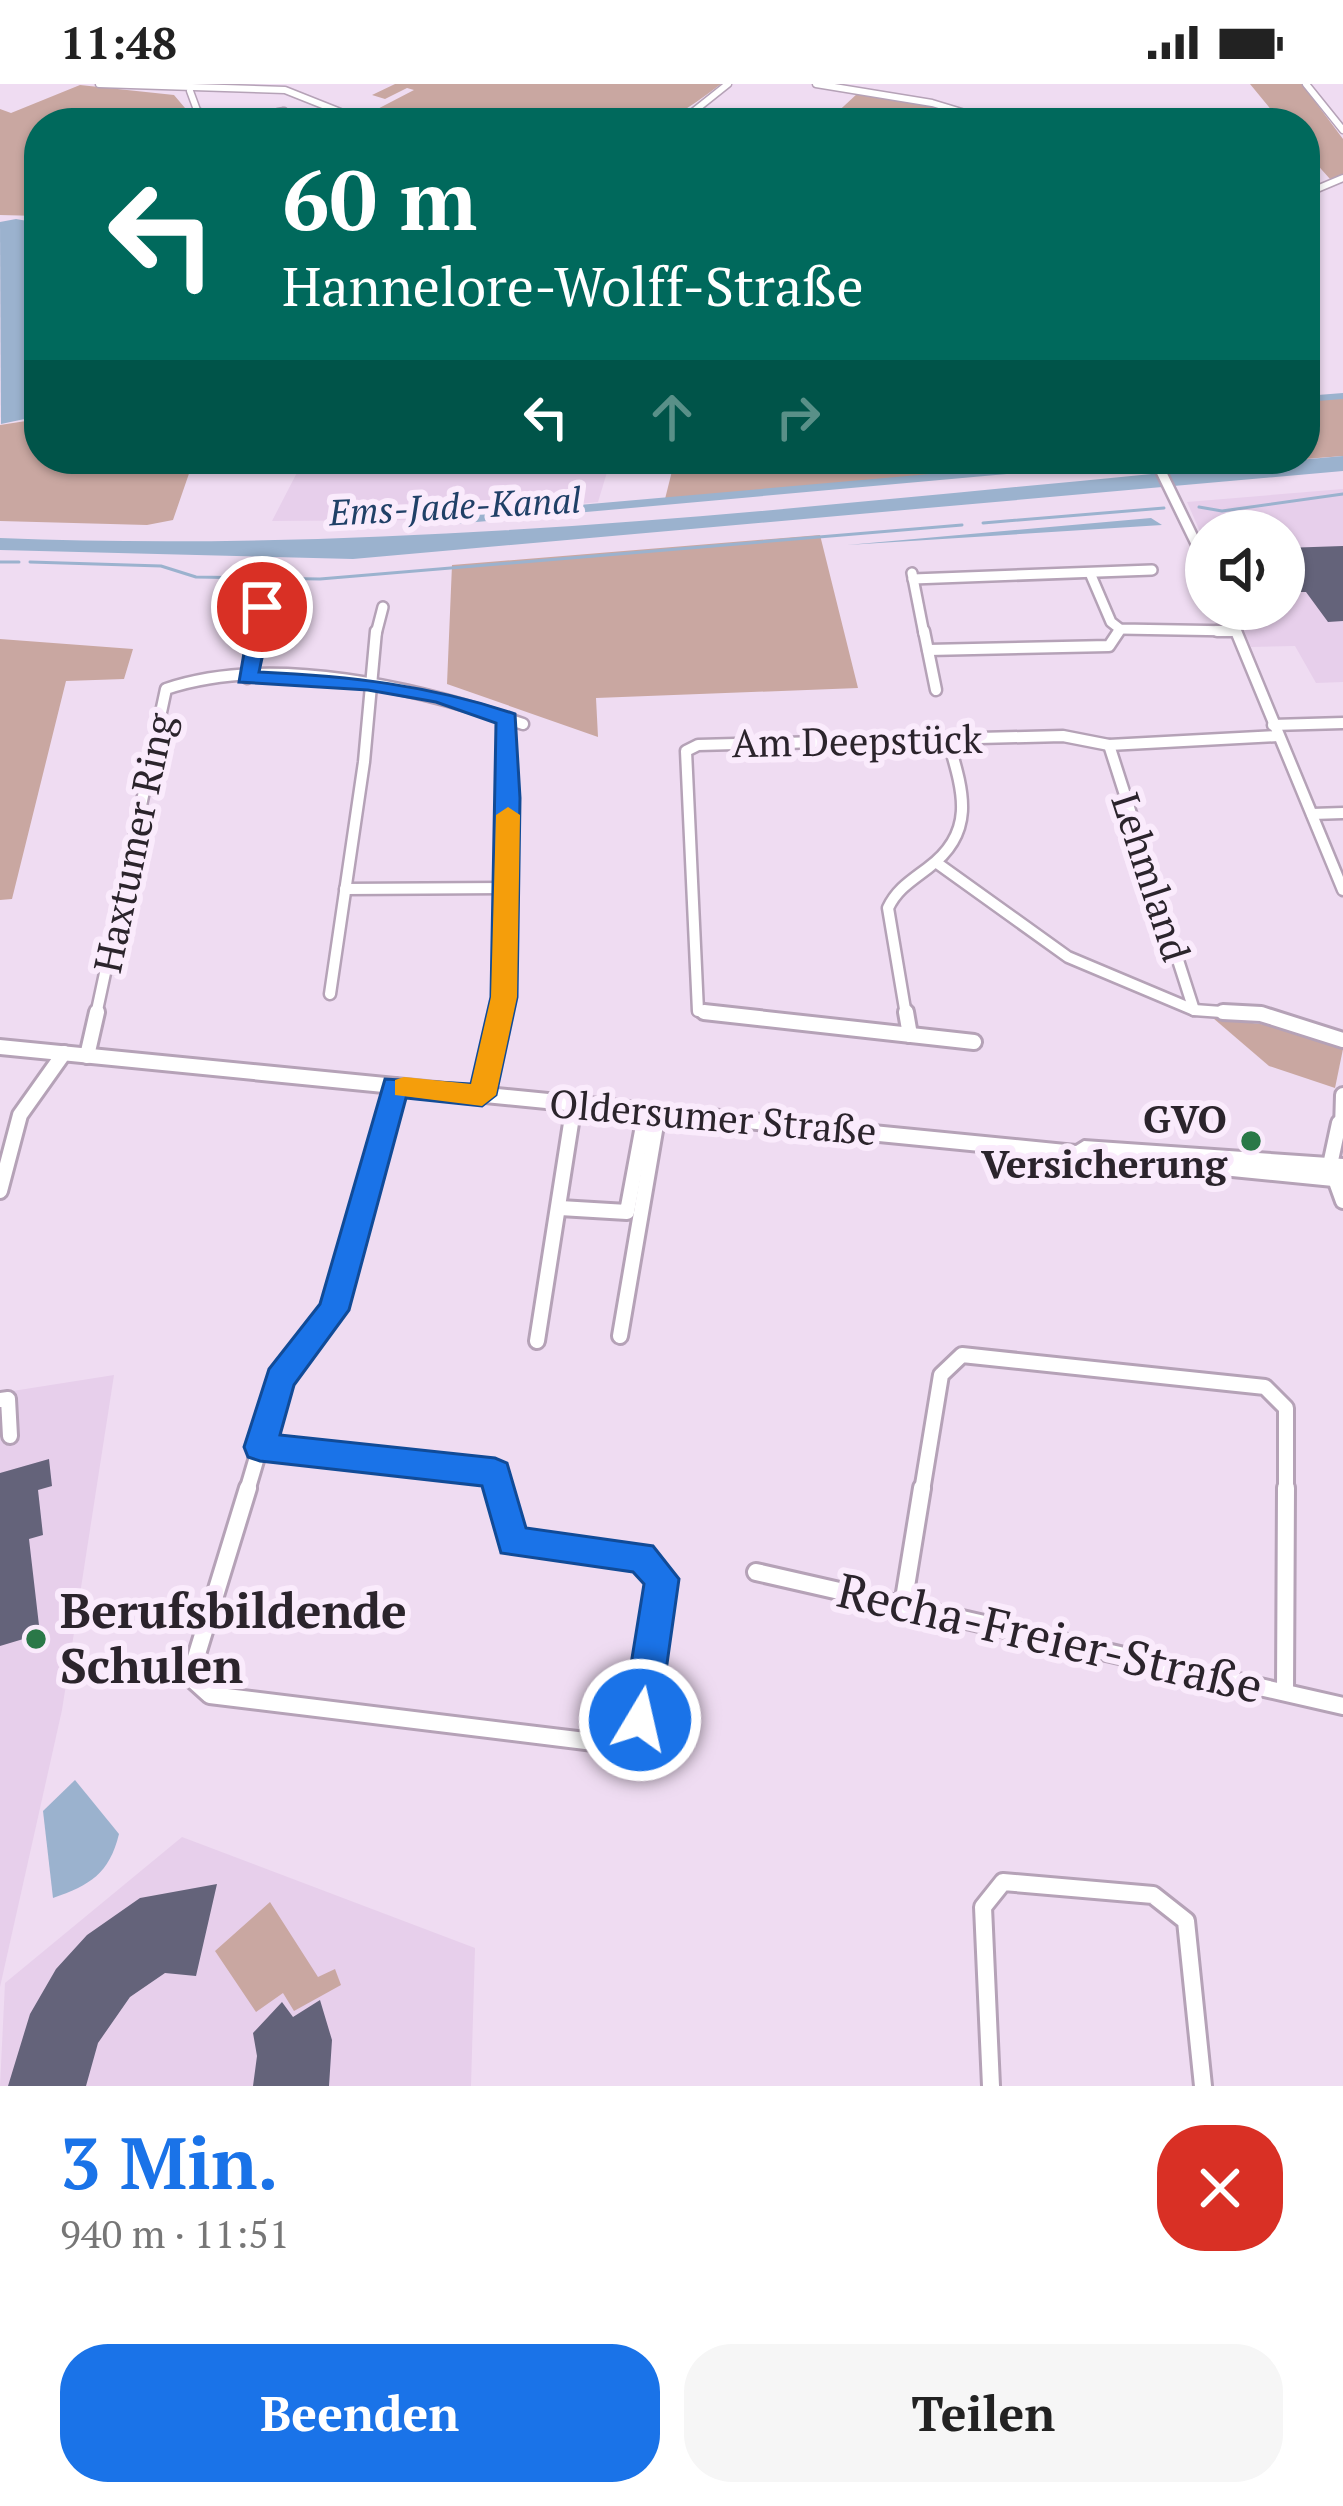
<!DOCTYPE html>
<html lang="de">
<head>
<meta charset="utf-8">
<style>
	body { margin:0; font-family:"PT Serif",serif; background:#f6f6f6; color:#222; height:100vh; display:flex; flex-direction:column; font-size:45px; white-space:nowrap }
	* { box-sizing:border-box; margin:0 }
	p { font-size:39px; color:#767676 }
	.icon { flex:none; width:66px; height:66px; fill:none; stroke:currentColor; stroke-width:2; stroke-linecap:round; stroke-linejoin:round }
	.map { position:relative; height:2002px; overflow:hidden }
	.panel { display:flex; flex-direction:column; background:#fff; flex:1 }
	.panel>* { flex:none }
	.banner { position:absolute; left:24px; top:24px; width:1296px; height:366px; border-radius:48px; box-shadow:0 3px 9px #0004; background:#00695c; color:#fff; overflow:hidden }
	.controls { position:absolute; left:1185px; top:426px; display:grid; gap:24px }
	.controls a { display:grid; place-items:center; width:120px; height:120px; border-radius:50%; background:#fff; box-shadow:0 3px 9px #0004; font-size:60px }
	.pin { position:absolute; display:grid; place-items:center; width:102px; height:102px; color:#fff; margin:-51px; border:6px solid #fff; border-radius:50%; box-shadow:0 3px 12px #0007 }
	.me { position:absolute; width:132px; margin:-66px; rotate:9deg; stroke-linejoin:round; filter:drop-shadow(0 0 9px #0008) }
	.turn { display:flex; align-items:center; gap:42px; height:252px; padding:0 60px; font-size:54px }
	.turn .icon { width:156px; height:156px; stroke-width:2.5 }
	.turn b { display:block; font-size:84px; line-height:102px }
	.lanes { display:flex; align-items:center; height:114px; padding:0 60px; background:#0003; justify-content:center; gap:60px; direction:ltr }
	.lanes .off { opacity:.35 }
	.round { display:grid; place-items:center; flex:none; width:126px; height:126px; border-radius:48px; background:#f6f6f6 }
	.head { display:flex; align-items:center; justify-content:space-between; height:204px; padding:0 60px }
	h1 { font-size:72px; font-weight:600; line-height:90px; color:#1a73e8 }
	.action { display:flex; gap:24px; margin-top:auto; padding:24px 60px }
	.action a { flex:1; height:138px; border-radius:48px; background:#1a73e8; color:#fff; font-size:48px; font-weight:600; line-height:138px; text-align:center }
	.action a+a { background:#f6f6f6; color:#222 }
	.status { display:flex; justify-content:space-between; align-items:center; height:84px; padding:0 60px; background:#fff; direction:ltr }
	.status svg { height:33px; fill:currentColor }
	.map>svg:first-child { display:block }
	.built { fill:#e7cfeb }
	.green { fill:#c9a7a1 }
	.water { fill:#9bb2ce }
	.lines { fill:none; stroke-linecap:round; stroke-linejoin:round }
	.stream { stroke:#9bb2ce; stroke-width:3 }
	.canal { fill:#9bb2ce; fill-rule:evenodd }
	.building { fill:#64637a }
	.minor-far4-casing { stroke:#b5a2b7; stroke-width:9 }
	.minor-far3-casing { stroke:#b5a2b7; stroke-width:14 }
	.minor-far2-casing { stroke:#b5a2b7; stroke-width:15 }
	.minor-far1-casing { stroke:#b5a2b7; stroke-width:20 }
	.minor-casing { stroke:#b5a2b7; stroke-width:22 }
	.secondary-casing { stroke:#b5a2b7; stroke-width:6 }
	.minor-far4 { stroke:#fff; stroke-width:6 }
	.minor-far3 { stroke:#fff; stroke-width:9 }
	.minor-far2 { stroke:#fff; stroke-width:10 }
	.minor-far1 { stroke:#fff; stroke-width:14 }
	.minor { stroke:#fff; stroke-width:16 }
	.secondary { fill:#fff; fill-rule:evenodd }
	.route { fill:#1a73e8; stroke:#114b97; stroke-width:3 }
	.slow { fill:#f59e0b }
	.poi-dot { fill:#2a7848; stroke:#faebfc; stroke-width:4.5 }
	.labels { text-anchor:middle; stroke-width:12; stroke-linejoin:round; paint-order:stroke }
	.far-water-label { font-size:36px; font-style:italic; fill:#204067; stroke:#faebfc }
	.street-label { font-size:39px; fill:#2b242c; stroke:#faebfc }
	.poi-label { font-size:39px; font-weight:bold; fill:#2b242c; stroke:#faebfc; text-anchor:end }
	.near-poi-label { font-size:48px; font-weight:bold; fill:#2b242c; stroke:#faebfc; text-anchor:start }
	.near-street-label { font-size:48px; fill:#2b242c; stroke:#faebfc }
</style>
</head>
<body>
<div class="status"><b>11:48</b><svg viewBox="0 0 49 12"><path d="M0 12V9h3v3zM5 12V6h3v6zM10 12V3h3v9zM15 12V0h3v12zM26 1h20v11H26zM47 4h2v5h-2z"/></svg></div>
<div class="map">
<svg width="1343" height="2002" viewBox="0 0 1343 2002">
	<rect width="100%" height="100%" fill="#efdcf2"/>
	<!-- built -->
	<g class="built">
		<polygon points="304,375 611,375 598,418 426,436 272,437"/>
		<polygon points="1343,405 1343,598 1316,599 1295,562 1251,563 1235,525 1284,525 1284,447 1206,447 1206,461 1187,418"/>
		<polygon points="114,1291 62,1626 0,1903 0,1309"/>
		<polygon points="182,1753 475,1864 471,2002 0,2002 5,1899"/>
	</g>
	<!-- green -->
	<g class="green">
		<path d="M395 0H721C664 43 655 46 584 31 552 51 526 23 493 24 481 24 469 35 458 38 433 45 386 43 364 32L414 6 407 4 385 15 372 11Z"/>
		<polygon points="1250,0 1302,0 1343,55 1343,90 1330,95 1305,67 1305,39 1282,39"/>
		<polygon points="80,1 174,11 185,24 163,30 173,39 39,39 39,132 0,131 0,25 11,29"/>
		<polygon points="858,9 934,23 985,39 830,35"/>
		<polygon points="1343,314 1343,372 1305,375 1305,317"/>
		<polygon points="39,335 39,375 194,375 173,436 147,441 0,437 0,341"/>
		<polygon points="675,375 1006,375 1002,385 665,415"/>
		<polygon points="820,451 858,604 596,614 598,653 447,600 452,481"/>
		<polygon points="0,555 133,565 124,595 66,597 12,815 0,816"/>
		<polygon points="1213,934 1301,945 1343,965 1335,1004 1269,982"/>
		<polygon points="270,1818 318,1893 335,1885 341,1901 294,1927 283,1909 256,1928 215,1867"/>
	</g>
	<!-- water -->
	<g class="water">
		<polygon points="16,135 39,139 39,332 1,340 0,138"/>
		<path d="M1343 372V387L353 475 0 466V454C448 472 898 411 1343 372Z"/>
		<polygon points="1151,434 1162,441 847,461"/>
		<path d="M75 1696 119 1750C109 1790 90 1801 53 1814L43 1727Z"/>
	</g>
	<g class="lines">
		<!-- stream -->
		<g class="stream">
			<polyline points="1199,423 1222,427 1343,410"/>
			<polyline points="983,439 1164,424"/>
			<polyline points="0,478 19,478"/>
			<polyline points="30,478 161,482 196,493 320,495 962,441"/>
		</g>
		<!-- canal -->
		<g class="canal">
			<polygon points="1343,309 1343,315 1305,318 1305,312"/>
			<polygon points="1101,375 1145,375 1139,378 454,440 448,436 454,432"/>
		</g>
	</g>
	<!-- building -->
	<g class="building">
		<polygon points="1343,462 1343,537 1328,538 1306,508 1292,508 1284,492 1284,464"/>
		<polygon points="49,1375 52,1402 38,1406 43,1451 29,1455 40,1550 0,1562 0,1389"/>
		<polygon points="217,1800 196,1892 165,1889 130,1913 98,1959 86,2002 8,2002 30,1930 56,1885 87,1851 140,1814"/>
		<polygon points="320,1916 332,1956 329,2002 253,2002 257,1972 253,1949 282,1918 293,1933"/>
	</g>
	<g class="lines">
		<!-- minor-far4 casing -->
		<g class="minor-far4-casing">
			<g id="minor-far4">
				<polyline points="99,0 285,6 368,39"/>
				<polyline points="816,0 932,19 998,39"/>
				<polyline points="1306,0 1343,46"/>
				<polyline points="190,7 197,26 213,39"/>
				<polyline points="227,39 284,27 278,28"/>
				<polyline points="679,39 728,0"/>
				<polyline points="1305,110 1343,94"/>
			</g>
		</g>
		<!-- minor-far3 casing -->
		<g class="minor-far3-casing">
			<g id="minor-far3">
				<polyline points="1155,375 1206,480"/>
				<polyline points="912,489 924,550"/>
				<polyline points="1090,489 1111,538 1120,545 1236,547"/>
				<polyline points="913,495 1152,486"/>
				<polyline points="230,523 262,523 256,550"/>
				<polyline points="1227,525 1237,550"/>
				<polyline points="376,550 383,523"/>
				<polyline points="1117,550 1120,545"/>
			</g>
		</g>
		<!-- minor-far2 casing -->
		<g class="minor-far2-casing">
			<g id="minor-far2">
				<polyline points="924,547 936,606"/>
				<polyline points="1217,547 1236,547"/>
				<polyline points="1236,547 1343,806"/>
				<polyline points="928,566 1109,562 1119,547"/>
				<polyline points="247,594 257,547"/>
				<polyline points="1273,641 1343,639"/>
				<polyline points="1109,661 1194,926"/>
				<polyline points="1312,730 1343,729"/>
				<polyline points="937,779 1068,873 1194,926 1263,931"/>
				<polyline points="345,805 504,804"/>
				<polyline points="330,910 364,678 376,547"/>
				<path d="M96 931 166 605C273 569 419 604 523 640"/>
				<polyline points="500,931 507,635"/>
				<polyline points="731,931 698,927 686,667 698,661 1063,652 1109,661 1278,652"/>
				<path d="M906 931 888 824C897 805 911 797 928 784 977 748 963 707 948 656"/>
			</g>
		</g>
		<!-- minor-far1 casing -->
		<g class="minor-far1-casing">
			<g id="minor-far1">
				<polyline points="704,928 974,958"/>
				<polyline points="906,928 910,951"/>
				<polyline points="1223,928 1261,930 1343,956"/>
				<polyline points="87,972 97,928"/>
				<polyline points="482,1011 501,928"/>
				<polyline points="1339,1039 1330,1081 1343,1117"/>
				<polyline points="1342,1045 1343,1011"/>
				<polyline points="0,1107 20,1031 64,969"/>
				<polyline points="560,1124 627,1128 642,1047"/>
				<polyline points="620,1252 658,1029"/>
				<polyline points="537,1257 574,1020"/>
				<polyline points="0,1316 8,1315 10,1352"/>
				<polyline points="260,1363 495,1389 500,1407"/>
				<polyline points="260,1363 281,1295 334,1225 395,1002"/>
				<polyline points="247,1407 260,1363"/>
				<polyline points="922,1407 941,1291 962,1271 1265,1303 1286,1324 1286,1407"/>
			</g>
		</g>
		<!-- minor casing -->
		<g class="minor-casing">
			<g id="minor">
				<polyline points="248,1404 190,1593 210,1611 610,1660 640,1636 662,1495 641,1473 513,1458 499,1404"/>
				<polyline points="756,1488 1343,1622"/>
				<polyline points="903,1521 922,1404"/>
				<polyline points="1285,1608 1286,1404"/>
				<polyline points="991,2002 983,1823 1003,1798 1153,1811 1186,1837 1203,2002"/>
			</g>
		</g>
		<!-- secondary casing -->
		<g class="secondary-casing">
			<polygon id="secondary" points="0,956 1076,1062 1084,1057 1343,1075 1343,1103 0,970"/>
		</g>
		<!-- minor-far4 -->
		<use href="#minor-far4" class="minor-far4"/>
		<!-- minor-far3 -->
		<use href="#minor-far3" class="minor-far3"/>
		<!-- minor-far2 -->
		<use href="#minor-far2" class="minor-far2"/>
		<!-- minor-far1 -->
		<use href="#minor-far1" class="minor-far1"/>
		<!-- minor -->
		<use href="#minor" class="minor"/>
		<!-- secondary -->
		<use href="#secondary" class="secondary"/>
	</g>
	<!-- route -->
	<path class="route" d="M262 517 273 523 259 588C349 592 429 601 515 630L520 714 517 913 496 1011 482 1022 406 1014 349 1226 294 1301 280 1351 495 1374 507 1379 526 1444 653 1462 679 1495 659 1636 653 1649 640 1654 628 1649 622 1636 644 1500 633 1488 501 1469 482 1402 260 1377 248 1373 244 1363 269 1285 320 1220 385 995 471 1000 491 913 496 639 436 618 368 606 239 598 252 523Z"/>
	<!-- slow -->
	<polygon class="slow" points="508,723 520,731 517,913 496,1011 482,1022 395,1011 395,996 404,993 471,1000 491,913 496,731"/>
	<!-- markers -->
	<g class="poi-dot">
		<circle cx="1251" cy="1057" r="12"/>
		<circle cx="36" cy="1555" r="12"/>
	</g>
	<g class="labels">
		<!-- far-water labels -->
		<g class="far-water-label">
			<text transform="translate(455 422) rotate(-3)" y="13">Ems-Jade-Kanal</text>
		</g>
		<!-- street labels -->
		<g class="street-label">
			<text transform="translate(857 657) rotate(-1)" y="14">Am Deepstück</text>
			<text transform="translate(134 759) rotate(-78)" y="14">Haxtumer Ring</text>
			<text transform="translate(1151 793) rotate(72)" y="14">Lehmland</text>
			<text transform="translate(713 1033) rotate(5)" y="14">Oldersumer Straße</text>
		</g>
		<!-- poi labels -->
		<g class="poi-label">
			<text x="1227" y="1049">GVO<tspan x="1227" dy="45">Versicherung</tspan></text>
		</g>
		<!-- near-poi labels -->
		<g class="near-poi-label">
			<text x="60" y="1544">Berufsbildende<tspan x="60" dy="55">Schulen</tspan></text>
		</g>
		<!-- near-street labels -->
		<g class="near-street-label">
			<text transform="translate(1050 1554) rotate(13)" y="17">Recha-Freier-Straße</text>
		</g>
	</g>
</svg>
<div class="controls">
<a><svg class="icon" aria-label="sound" viewBox="0 0 24 24"><path d="M4 9h4l5-4v14l-5-4H4zM17 9q2 3 0 6"/></svg></a>
</div>
<div class="pin" style="left:262px;top:523px;background:#d93025"><svg class="icon" aria-label="arrive" viewBox="0 0 24 24"><path d="M6 21V4h12l-3 4 3 4H6"/></svg></div>
<svg class="me" style="left:640px;top:1636px" viewBox="-20 -20 40 40"><circle r="17" fill="#1a73e8" stroke="#fff" stroke-width="3"/><path d="M0-11L8 9 0 5-8 9z" fill="#fff"/></svg>
<div class="banner">
<div class="turn"><svg class="icon" aria-label="left" viewBox="0 0 24 24"><path d="M17 20v-9H6M10 6l-5 5 5 5"/></svg><div><b>60 m</b>Hannelore-Wolff-Straße</div></div>
<div class="lanes"><svg class="icon" aria-label="left" viewBox="0 0 24 24"><path d="M17 20v-9H6M10 6l-5 5 5 5"/></svg><svg class="icon off" aria-label="ahead" viewBox="0 0 24 24"><path d="M12 20V5M6 11l6-6 6 6"/></svg><svg class="icon off" aria-label="right" viewBox="0 0 24 24"><path d="M7 20v-9h11M14 6l5 5-5 5"/></svg></div>
</div>
</div>
<section class="panel">
<div class="head"><div><h1>3 Min.</h1><p>940 m · 11:51</p></div><a class="round" style="background:#d93025;color:#fff"><svg class="icon" aria-label="close" viewBox="0 0 24 24"><path d="M6 6l12 12M18 6L6 18"/></svg></a></div>
<div class="action"><a>Beenden</a><a>Teilen</a></div>
</section>
</body>
</html>
